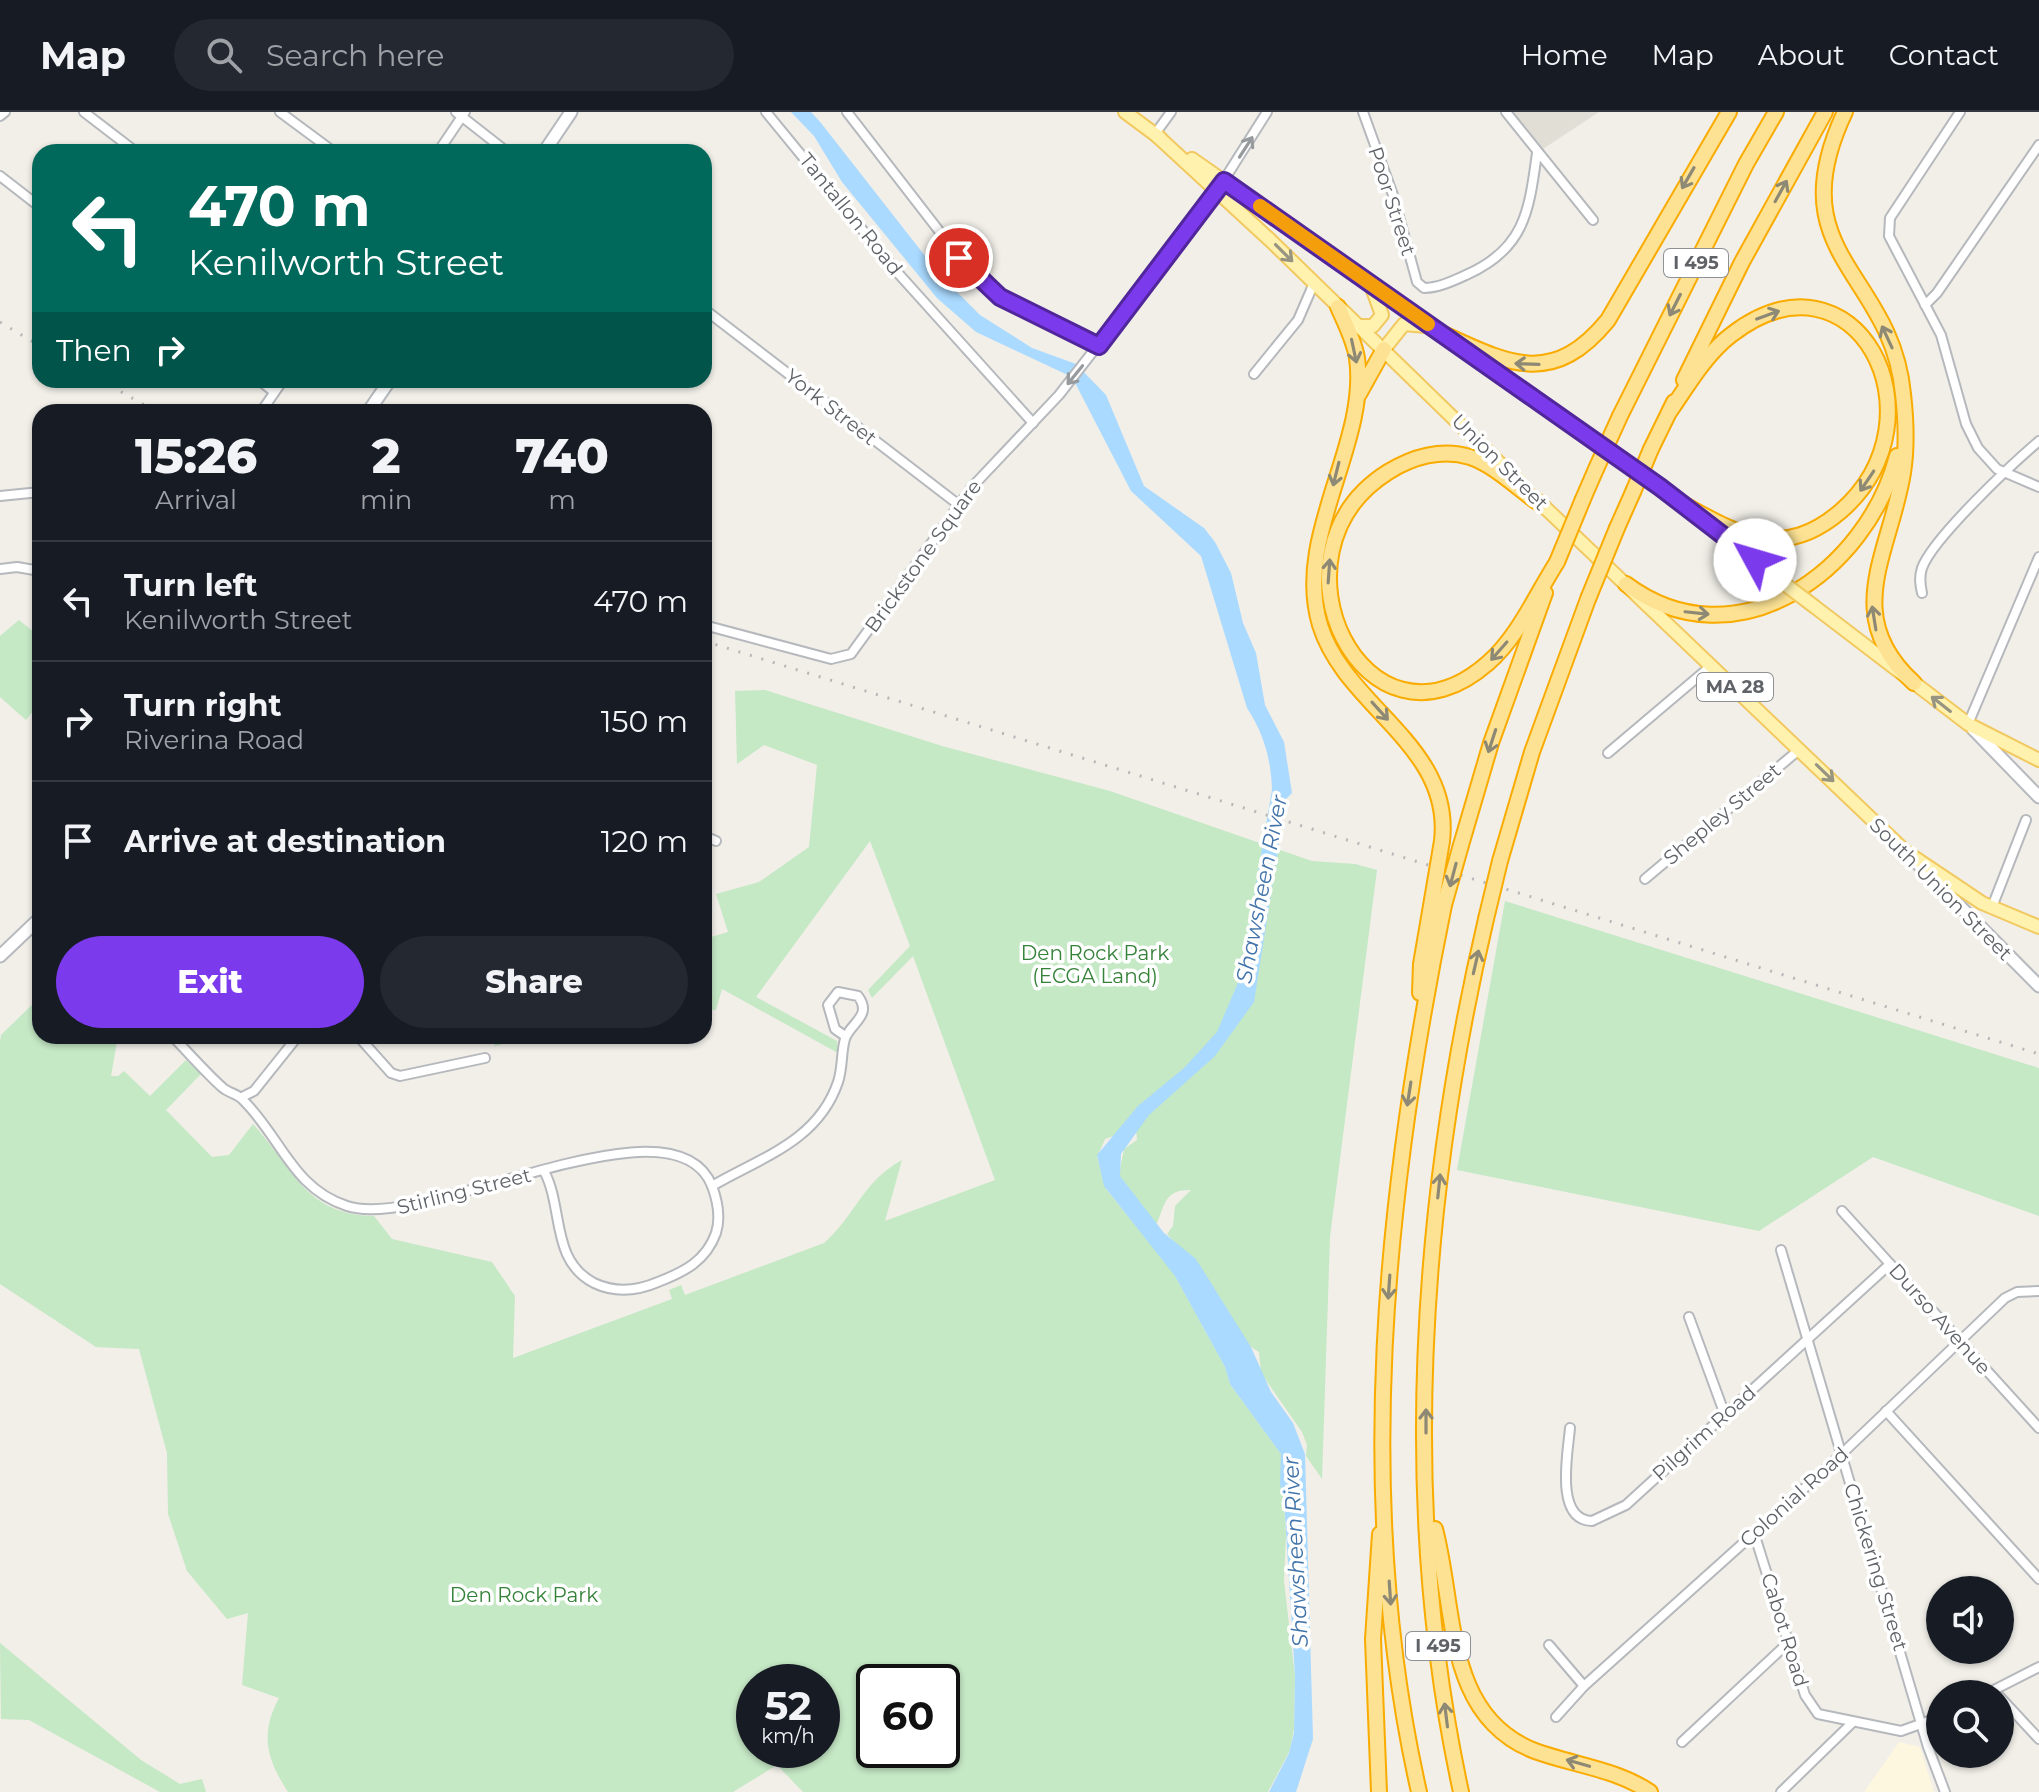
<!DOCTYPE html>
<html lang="en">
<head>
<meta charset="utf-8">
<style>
	body { margin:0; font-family:Montserrat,sans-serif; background:#242831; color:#f1f3f6; height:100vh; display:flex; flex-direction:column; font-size:30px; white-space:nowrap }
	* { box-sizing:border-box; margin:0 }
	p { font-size:26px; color:#9ea1a6 }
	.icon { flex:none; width:44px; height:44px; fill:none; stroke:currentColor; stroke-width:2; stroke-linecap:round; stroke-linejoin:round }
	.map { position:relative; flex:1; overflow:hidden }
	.sheet { position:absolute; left:32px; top:292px; width:680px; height:640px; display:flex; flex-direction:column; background:#171b24; border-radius:24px; box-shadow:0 2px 6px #0004 }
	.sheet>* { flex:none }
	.guide { position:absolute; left:32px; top:32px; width:680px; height:244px; border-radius:24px; box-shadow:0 2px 6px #0004; background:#00695c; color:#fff; overflow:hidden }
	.controls { position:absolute; left:1926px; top:1464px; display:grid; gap:16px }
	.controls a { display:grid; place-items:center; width:88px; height:88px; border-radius:50%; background:#171b24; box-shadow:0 2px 6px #0004; font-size:40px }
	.speed { position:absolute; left:736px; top:1552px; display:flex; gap:16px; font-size:40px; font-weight:700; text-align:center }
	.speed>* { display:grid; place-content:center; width:104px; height:104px; border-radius:50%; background:#171b24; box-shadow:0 2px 6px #0004; line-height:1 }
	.speed small { font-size:20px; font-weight:400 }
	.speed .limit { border:4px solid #111; border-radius:12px; background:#fff; color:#111 }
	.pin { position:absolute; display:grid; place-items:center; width:68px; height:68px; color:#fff; margin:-34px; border:4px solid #fff; border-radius:50%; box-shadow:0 2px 8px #0007 }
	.me { position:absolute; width:88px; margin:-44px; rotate:309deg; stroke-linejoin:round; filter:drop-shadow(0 0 6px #0008) }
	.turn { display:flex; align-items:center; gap:28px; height:168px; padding:0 24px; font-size:36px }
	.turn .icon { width:104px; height:104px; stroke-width:2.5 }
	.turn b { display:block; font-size:56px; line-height:68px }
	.then { display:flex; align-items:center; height:76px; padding:0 24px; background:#0003; gap:16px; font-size:30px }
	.eta { display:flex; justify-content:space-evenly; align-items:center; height:136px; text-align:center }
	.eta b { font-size:48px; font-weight:800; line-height:56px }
	.action { display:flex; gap:16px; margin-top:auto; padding:16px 24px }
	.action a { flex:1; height:92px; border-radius:48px; background:#7c3aed; color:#fff; font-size:32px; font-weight:800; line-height:92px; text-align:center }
	.action a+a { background:#242831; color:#f1f3f6 }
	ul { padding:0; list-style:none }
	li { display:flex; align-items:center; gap:24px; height:120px; padding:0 24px; border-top:2px solid #363941 }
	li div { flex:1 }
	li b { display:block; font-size:30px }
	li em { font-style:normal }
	header { display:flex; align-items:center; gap:48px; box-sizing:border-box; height:112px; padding:0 40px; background:#171b24; border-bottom:2px solid #363941 }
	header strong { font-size:38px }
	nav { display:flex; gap:44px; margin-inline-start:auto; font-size:28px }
	.search { width:560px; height:72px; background:#242831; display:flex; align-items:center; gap:20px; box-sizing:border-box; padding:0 28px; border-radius:44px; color:#9ea1a6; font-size:30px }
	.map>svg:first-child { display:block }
	.commercial { fill:#fef7e0 }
	.education { fill:#e1ded6 }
	.green { fill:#c5e8c5; fill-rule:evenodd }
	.water { fill:#aadaff }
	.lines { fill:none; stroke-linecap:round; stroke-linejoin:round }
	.street-casing { stroke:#b5b8bc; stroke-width:12 }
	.secondary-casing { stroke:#b6babf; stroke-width:15 }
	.primary-casing { stroke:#f2c960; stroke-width:16 }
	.highway-casing { stroke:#f9ab00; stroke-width:18 }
	.street { stroke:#fff; stroke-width:8 }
	.secondary { stroke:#fff; stroke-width:11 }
	.primary { stroke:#fff2af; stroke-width:12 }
	.highway { stroke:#fde293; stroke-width:14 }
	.rail { stroke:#b6b7b8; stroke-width:3; stroke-dasharray:2 10; stroke-linecap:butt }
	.primary-bridge-casing { stroke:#f2c960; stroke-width:16; stroke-linecap:butt }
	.highway-bridge-casing { stroke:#f9ab00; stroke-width:18; stroke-linecap:butt }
	.primary-bridge { stroke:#fff2af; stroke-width:12 }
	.highway-bridge { stroke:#fde293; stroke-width:14 }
	.oneway { stroke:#979a9d }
	.oneway2 { stroke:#8e8975 }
	.oneway3 { stroke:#979581 }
	.route-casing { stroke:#51269a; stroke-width:20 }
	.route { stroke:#7c3aed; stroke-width:14 }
	.slow { stroke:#f59e0b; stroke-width:14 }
	.labels { text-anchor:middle; stroke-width:7; stroke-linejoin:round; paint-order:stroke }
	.shield { fill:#fff; stroke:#8f9295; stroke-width:2 }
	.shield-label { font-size:18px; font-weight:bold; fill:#5f6368 }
	.street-label { font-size:20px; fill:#5f6368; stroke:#fff }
	.park-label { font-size:20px; fill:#348238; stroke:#fff }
	.water-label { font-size:22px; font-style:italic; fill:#4174aa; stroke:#fff }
</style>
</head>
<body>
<header>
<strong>Map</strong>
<div class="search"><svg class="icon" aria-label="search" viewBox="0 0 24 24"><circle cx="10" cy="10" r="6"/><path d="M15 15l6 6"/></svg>Search here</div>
<nav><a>Home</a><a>Map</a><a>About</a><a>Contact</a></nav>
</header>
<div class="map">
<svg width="2039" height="1680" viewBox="0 0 2039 1680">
	<rect width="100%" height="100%" fill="#f1efe8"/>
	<!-- commercial -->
	<polygon class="commercial" points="1899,1630 1920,1635 1934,1680 1864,1680"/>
	<!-- education -->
	<polygon class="education" points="1513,0 1599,0 1543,37"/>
	<!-- green -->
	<g class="green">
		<polygon points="19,508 40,525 40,591 26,608 0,585 0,524"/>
		<path d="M765 578 942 634 1110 679 1312 749 1355 752 1377 758 1330 1125 1322 1367 1306 1344 1307 1333 1302 1320 1261 1261 1259 1240 1245 1231 1204 1161 1167 1122 1173 1114 1175 1094 1191 1078C1163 1077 1165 1095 1156 1113L1118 1067 1124 1037 1137 1028 1136 1016 1105 1027 1097 1045 1106 1077 1173 1160 1225 1255 1230 1272 1281 1342 1286 1423 1284 1469 1295 1564 1294 1617 1290 1638 1268 1680H803L777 1653 733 1680H288C266 1646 260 1622 279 1586L242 1573 248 1501 227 1507 187 1459 168 1402 167 1341 139 1237 96 1235 0 1172V929L1 923 40 885V924H118L111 964H118L124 959 150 984 186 948 201 962 166 998 212 1045 229 1043 253 1012C291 1054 306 1104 374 1104L392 1127 492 1150 515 1184 513 1246 672 1187 669 1178 681 1173 685 1183 824 1131C856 1103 862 1070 902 1048L885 1109 995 1068 913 844 872 886 868 878 910 834 870 729 756 885 837 929 838 941 722 877 716 898 706 897 709 884 704 885V827L728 820 716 782 759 770 809 735 817 653 764 633 737 652 735 579ZM754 1570H822V1638H754ZM874 1570H942V1638H874Z"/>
		<polygon points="1505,789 2039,956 2039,1104 1873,1045 1759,1119 1457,1058"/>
		<polygon points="492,924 538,924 495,934"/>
		<polygon points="0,1531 141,1648 180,1672 202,1667 206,1680 160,1680 29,1608 1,1607"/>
	</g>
	<!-- water -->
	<path class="water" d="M791 0H811L821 11 940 163 980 203 1032 236 1076 252 1106 283 1144 374 1204 416 1215 430 1231 461 1243 511 1256 541 1265 593 1284 630 1292 681 1286 687 1254 890 1215 944 1149 1003 1121 1042 1120 1064 1164 1121 1196 1147 1251 1235 1271 1280 1293 1311 1305 1342 1313 1627 1296 1680H1269L1289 1641 1294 1621 1295 1564 1284 1387 1280 1372 1281 1342 1230 1272 1225 1255 1175 1164 1104 1074 1097 1043 1138 994 1184 956 1217 920 1240 866 1272 678C1271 647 1264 622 1247 596L1201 444 1131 379 1072 265 976 220 937 186 842 70 814 24Z"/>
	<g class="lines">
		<!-- street casing -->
		<g class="street-casing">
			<g id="street">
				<polyline points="84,0 136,40"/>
				<polyline points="280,0 334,40"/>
				<polyline points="456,0 507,40"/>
				<polyline points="766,0 897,160 1033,311"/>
				<polyline points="847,0 974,164 1008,189 1099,234"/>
				<path d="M1363 0 1393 83 1417 170 1424 176C1438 176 1453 169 1466 163 1525 137 1529 99 1537 41"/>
				<polyline points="1506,0 1593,108"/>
				<polyline points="1960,0 1890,106 1889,124 1941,223 1966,312 1978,336 1997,357 2039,375"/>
				<polyline points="0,4 5,0"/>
				<polyline points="1155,22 1171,0"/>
				<polyline points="438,40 465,0"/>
				<polyline points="0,64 40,95"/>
				<polyline points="1925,193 1937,181 2039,33"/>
				<polyline points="704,197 959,393"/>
				<polyline points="1254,262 1298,208 1314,171"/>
				<polyline points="259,268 274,280"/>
				<polyline points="261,300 283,268"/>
				<polyline points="0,384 40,380"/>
				<polyline points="0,457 17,455 40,459"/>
				<path d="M1922 481C1920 472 1919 465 1922 456 1933 426 2012 352 2039 329"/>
				<polyline points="704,513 831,547 851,542 972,375 1059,283 1212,87 1267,0"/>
				<polyline points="1968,612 2039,445"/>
				<polyline points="1608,641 1712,553"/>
				<polyline points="704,724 716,729"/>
				<polyline points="1645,767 1800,637"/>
				<polyline points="1992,795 2026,708"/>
				<path d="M172 924C189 941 205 960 223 976 229 981 238 982 243 988 281 1025 292 1076 347 1094 426 1120 673 977 712 1074 718 1090 721 1105 716 1121 706 1149 684 1160 658 1170 637 1179 615 1181 594 1171 550 1148 564 1096 544 1059"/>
				<polyline points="358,924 391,961 400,964 485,946"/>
				<polyline points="242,985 254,979 298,924"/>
				<path d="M712 1074C762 1045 818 1029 838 970 843 955 841 940 845 927 850 911 873 904 858 884L838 880 828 893 835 917 845 924"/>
				<polyline points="1842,1099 2039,1316"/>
				<polyline points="1781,1138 1928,1635 1945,1680"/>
				<polyline points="1689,1205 1725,1303"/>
				<polyline points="1886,1299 2039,1467"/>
				<path d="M1570 1316C1568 1340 1554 1408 1592 1409L1626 1393 1890 1152"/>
				<polyline points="1754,1421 1805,1583 1818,1602 1901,1619 1940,1605"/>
				<polyline points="1549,1533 1584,1574"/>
				<polyline points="1986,1582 2039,1555"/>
				<polyline points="2000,1585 2039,1627"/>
				<polyline points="1556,1605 1584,1574 1828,1355 2005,1186 2017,1180 2039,1179"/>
				<polyline points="1682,1630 1789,1530"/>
				<polyline points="1781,1680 1852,1611"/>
			</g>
		</g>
		<!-- secondary casing -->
		<g class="secondary-casing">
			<g id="secondary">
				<polyline points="544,40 571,0"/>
				<polyline points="368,300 390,268"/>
				<polyline points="1973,617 2039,685"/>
				<polyline points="1918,752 2039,874"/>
				<polyline points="0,844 40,806"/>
			</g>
		</g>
		<!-- primary casing -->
		<g class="primary-casing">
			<g id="primary">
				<polyline points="1125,0 1160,26"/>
				<polyline points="1155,22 1270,128 1520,371"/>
				<polyline points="1192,47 1691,397"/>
				<polyline points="1359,214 1373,214 1382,203 1371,173"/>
				<polyline points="1384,237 1404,212 1426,214"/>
				<polyline points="1536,387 1906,740 1982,791 2039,815"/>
				<polyline points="1705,409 1778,467"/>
				<polyline points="1815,495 1968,612 2039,648"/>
			</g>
		</g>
		<!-- highway casing -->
		<g class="highway-casing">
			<g id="highway">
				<path d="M1845 0C1777 143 1892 160 1903 282 1906 308 1907 335 1903 361 1890 441 1840 504 1914 571"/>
				<path d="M1338 195C1345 211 1354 228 1357 246 1369 332 1293 424 1320 513 1345 595 1453 633 1442 729"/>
				<path d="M1437 219C1505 250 1551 278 1608 208L1729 0"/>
				<polyline points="1684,268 1742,150 1825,0"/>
				<polyline points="1359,282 1384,237"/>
				<path d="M1670 299C1688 273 1706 242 1731 223 1855 127 1948 305 1841 399 1784 448 1740 424 1685 393"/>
				<polyline points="1620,304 1746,52 1776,0"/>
				<polyline points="1651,337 1674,290"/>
				<polyline points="1583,387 1596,357"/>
				<path d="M1540 392C1518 377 1496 354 1470 345 1442 336 1412 345 1388 360 1258 442 1366 658 1488 551 1518 525 1536 483 1557 450"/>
				<polyline points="1617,416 1633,380"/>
				<path d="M1626 472C1736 554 1867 459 1897 344"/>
				<polyline points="1461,733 1491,631 1545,481"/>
				<polyline points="1500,749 1532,640 1588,487"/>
				<polyline points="1420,881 1421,852 1432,788"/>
				<path d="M1435 1417C1456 1496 1444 1604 1535 1639 1573 1653 1616 1657 1650 1680"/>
				<polyline points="1379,1680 1373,1527 1380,1422"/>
				<path d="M1419 1680C1353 1389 1385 1082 1444 793"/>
				<path d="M1461 1680C1399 1395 1420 1089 1486 807"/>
			</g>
		</g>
		<!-- street -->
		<use href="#street" class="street"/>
		<!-- secondary -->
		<use href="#secondary" class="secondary"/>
		<!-- primary -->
		<use href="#primary" class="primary"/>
		<!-- highway -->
		<use href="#highway" class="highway"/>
		<!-- rail -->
		<g class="rail">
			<polyline points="0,210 40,234"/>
			<polyline points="100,268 157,300"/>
			<polyline points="704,529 2039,942"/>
		</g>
		<!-- primary-bridge casing -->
		<g class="primary-bridge-casing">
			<polyline id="primary-bridge" points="1778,467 1815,495"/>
		</g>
		<!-- highway-bridge casing -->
		<g class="highway-bridge-casing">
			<g id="highway-bridge">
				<polyline points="1596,357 1620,304"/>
				<polyline points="1633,380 1651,337"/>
				<polyline points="1557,450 1583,387"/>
				<polyline points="1588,487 1617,416"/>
				<polyline points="1432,788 1442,729"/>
				<polyline points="1444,793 1461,733"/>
				<polyline points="1486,807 1500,749"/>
			</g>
		</g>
		<!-- primary-bridge -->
		<use href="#primary-bridge" class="primary-bridge"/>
		<!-- highway-bridge -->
		<use href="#highway-bridge" class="highway-bridge"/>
	</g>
	<!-- one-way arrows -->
	<defs><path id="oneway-shaft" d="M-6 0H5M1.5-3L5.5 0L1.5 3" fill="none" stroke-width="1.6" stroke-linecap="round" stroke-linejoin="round" transform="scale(2)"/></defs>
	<g class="oneway">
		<use href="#oneway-shaft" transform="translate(1246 35) rotate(-57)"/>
		<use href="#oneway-shaft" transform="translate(1075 263) rotate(129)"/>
	</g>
	<g class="oneway2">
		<use href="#oneway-shaft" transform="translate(1688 66) rotate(120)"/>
		<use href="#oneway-shaft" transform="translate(1781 79) rotate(-61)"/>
		<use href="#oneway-shaft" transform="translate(1675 193) rotate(117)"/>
		<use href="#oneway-shaft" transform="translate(1768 203) rotate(-20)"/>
		<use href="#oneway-shaft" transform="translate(1887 225) rotate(-115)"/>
		<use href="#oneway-shaft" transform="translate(1354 239) rotate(78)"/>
		<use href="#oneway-shaft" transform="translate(1527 252) rotate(-178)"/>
		<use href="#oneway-shaft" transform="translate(1336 362) rotate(104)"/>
		<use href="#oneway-shaft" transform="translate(1867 369) rotate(124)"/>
		<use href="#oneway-shaft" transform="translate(1329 459) rotate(-86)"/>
		<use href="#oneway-shaft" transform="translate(1697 501) rotate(6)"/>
		<use href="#oneway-shaft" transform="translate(1874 506) rotate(-99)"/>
		<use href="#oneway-shaft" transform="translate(1499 539) rotate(131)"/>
		<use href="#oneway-shaft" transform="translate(1380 599) rotate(48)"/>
		<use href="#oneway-shaft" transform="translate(1492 629) rotate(108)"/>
		<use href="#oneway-shaft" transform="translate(1453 763) rotate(105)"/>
		<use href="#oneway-shaft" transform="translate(1476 850) rotate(-77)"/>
		<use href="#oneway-shaft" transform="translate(1409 982) rotate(99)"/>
		<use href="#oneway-shaft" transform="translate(1439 1074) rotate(-84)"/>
		<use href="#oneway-shaft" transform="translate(1389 1175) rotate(94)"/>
		<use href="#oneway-shaft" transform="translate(1426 1309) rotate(-90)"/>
		<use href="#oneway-shaft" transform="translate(1390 1481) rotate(86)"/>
		<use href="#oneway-shaft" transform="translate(1446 1603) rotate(-97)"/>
		<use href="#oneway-shaft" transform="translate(1578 1651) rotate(-164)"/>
	</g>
	<g class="oneway3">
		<use href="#oneway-shaft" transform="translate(1284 141) rotate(45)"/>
		<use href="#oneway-shaft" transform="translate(1941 592) rotate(-142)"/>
		<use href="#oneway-shaft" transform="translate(1825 661) rotate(44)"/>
	</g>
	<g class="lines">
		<!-- route casing -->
		<g class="route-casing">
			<polyline id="route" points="959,146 1000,185 1099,234 1224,69 1660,375 1755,448"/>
		</g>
		<!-- route -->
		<use href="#route" class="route"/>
		<!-- slow -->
		<polyline class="slow" points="1260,94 1428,212"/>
	</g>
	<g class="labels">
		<!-- shield labels -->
		<g class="shield">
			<rect x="1664" y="137" width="64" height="28" rx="6"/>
			<rect x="1697" y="561" width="76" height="28" rx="6"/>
			<rect x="1406" y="1520" width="64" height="28" rx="6"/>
		</g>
		<g class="shield-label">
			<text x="1696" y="157">I 495</text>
			<text x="1735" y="581">MA 28</text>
			<text x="1438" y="1540">I 495</text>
		</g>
		<!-- street labels -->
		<g class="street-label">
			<text transform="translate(1392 89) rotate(72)" y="7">Poor Street</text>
			<text transform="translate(851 102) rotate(51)" y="7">Tantallon Road</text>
			<text transform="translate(831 295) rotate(38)" y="7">York Street</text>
			<text transform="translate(1500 350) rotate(45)" y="7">Union Street</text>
			<text transform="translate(923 444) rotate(-54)" y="7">Brickstone Square</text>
			<text transform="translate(1722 702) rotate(-40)" y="7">Shepley Street</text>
			<text transform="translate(1941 777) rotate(45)" y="7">South Union Street</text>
			<text transform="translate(464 1079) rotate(-14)" y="7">Stirling Street</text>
			<text transform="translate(1940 1207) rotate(48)" y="7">Durso Avenue</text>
			<text transform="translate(1704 1321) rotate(-42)" y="7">Pilgrim Road</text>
			<text transform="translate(1794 1385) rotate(-42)" y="7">Colonial Road</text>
			<text transform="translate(1876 1455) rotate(73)" y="7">Chickering Street</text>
			<text transform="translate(1785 1518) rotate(73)" y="7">Cabot Road</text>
		</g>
		<!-- park labels -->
		<g class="park-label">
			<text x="1095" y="848">Den Rock Park<tspan x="1095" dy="23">(ECGA Land)</tspan></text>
			<text x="524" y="1490">Den Rock Park</text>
		</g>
		<!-- water labels -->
		<g class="water-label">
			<text transform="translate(1261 777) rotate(-79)" y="8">Shawsheen River</text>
			<text transform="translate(1295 1440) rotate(-93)" y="8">Shawsheen River</text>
		</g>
	</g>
</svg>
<div class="controls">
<a><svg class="icon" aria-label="sound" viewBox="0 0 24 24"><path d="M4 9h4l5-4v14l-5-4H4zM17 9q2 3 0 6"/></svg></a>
<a><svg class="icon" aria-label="search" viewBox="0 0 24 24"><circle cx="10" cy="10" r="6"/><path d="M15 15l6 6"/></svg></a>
</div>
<div class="speed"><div>52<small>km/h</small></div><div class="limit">60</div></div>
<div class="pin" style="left:959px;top:146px;background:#d93025"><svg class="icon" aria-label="arrive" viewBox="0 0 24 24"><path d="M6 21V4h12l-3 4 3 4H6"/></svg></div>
<svg class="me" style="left:1755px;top:448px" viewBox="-20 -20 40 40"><circle r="19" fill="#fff"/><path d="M0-13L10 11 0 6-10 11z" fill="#7c3aed"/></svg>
<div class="guide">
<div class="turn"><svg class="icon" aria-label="left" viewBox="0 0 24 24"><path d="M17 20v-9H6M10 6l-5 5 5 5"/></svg><div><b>470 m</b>Kenilworth Street</div></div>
<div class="then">Then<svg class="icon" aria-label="right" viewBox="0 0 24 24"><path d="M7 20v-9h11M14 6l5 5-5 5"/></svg></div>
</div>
<section class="sheet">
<div class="eta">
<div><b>15:26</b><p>Arrival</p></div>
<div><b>2</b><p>min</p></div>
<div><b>740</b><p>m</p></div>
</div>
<ul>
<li><svg class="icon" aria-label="left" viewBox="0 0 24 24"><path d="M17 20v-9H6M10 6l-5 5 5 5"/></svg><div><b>Turn left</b><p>Kenilworth Street</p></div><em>470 m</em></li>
<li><svg class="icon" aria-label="right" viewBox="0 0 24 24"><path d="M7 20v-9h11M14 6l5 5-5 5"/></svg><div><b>Turn right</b><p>Riverina Road</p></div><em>150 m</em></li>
<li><svg class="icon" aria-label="arrive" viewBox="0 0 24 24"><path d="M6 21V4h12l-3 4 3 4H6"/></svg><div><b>Arrive at destination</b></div><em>120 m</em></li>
</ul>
<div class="action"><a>Exit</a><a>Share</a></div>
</section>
</div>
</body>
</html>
